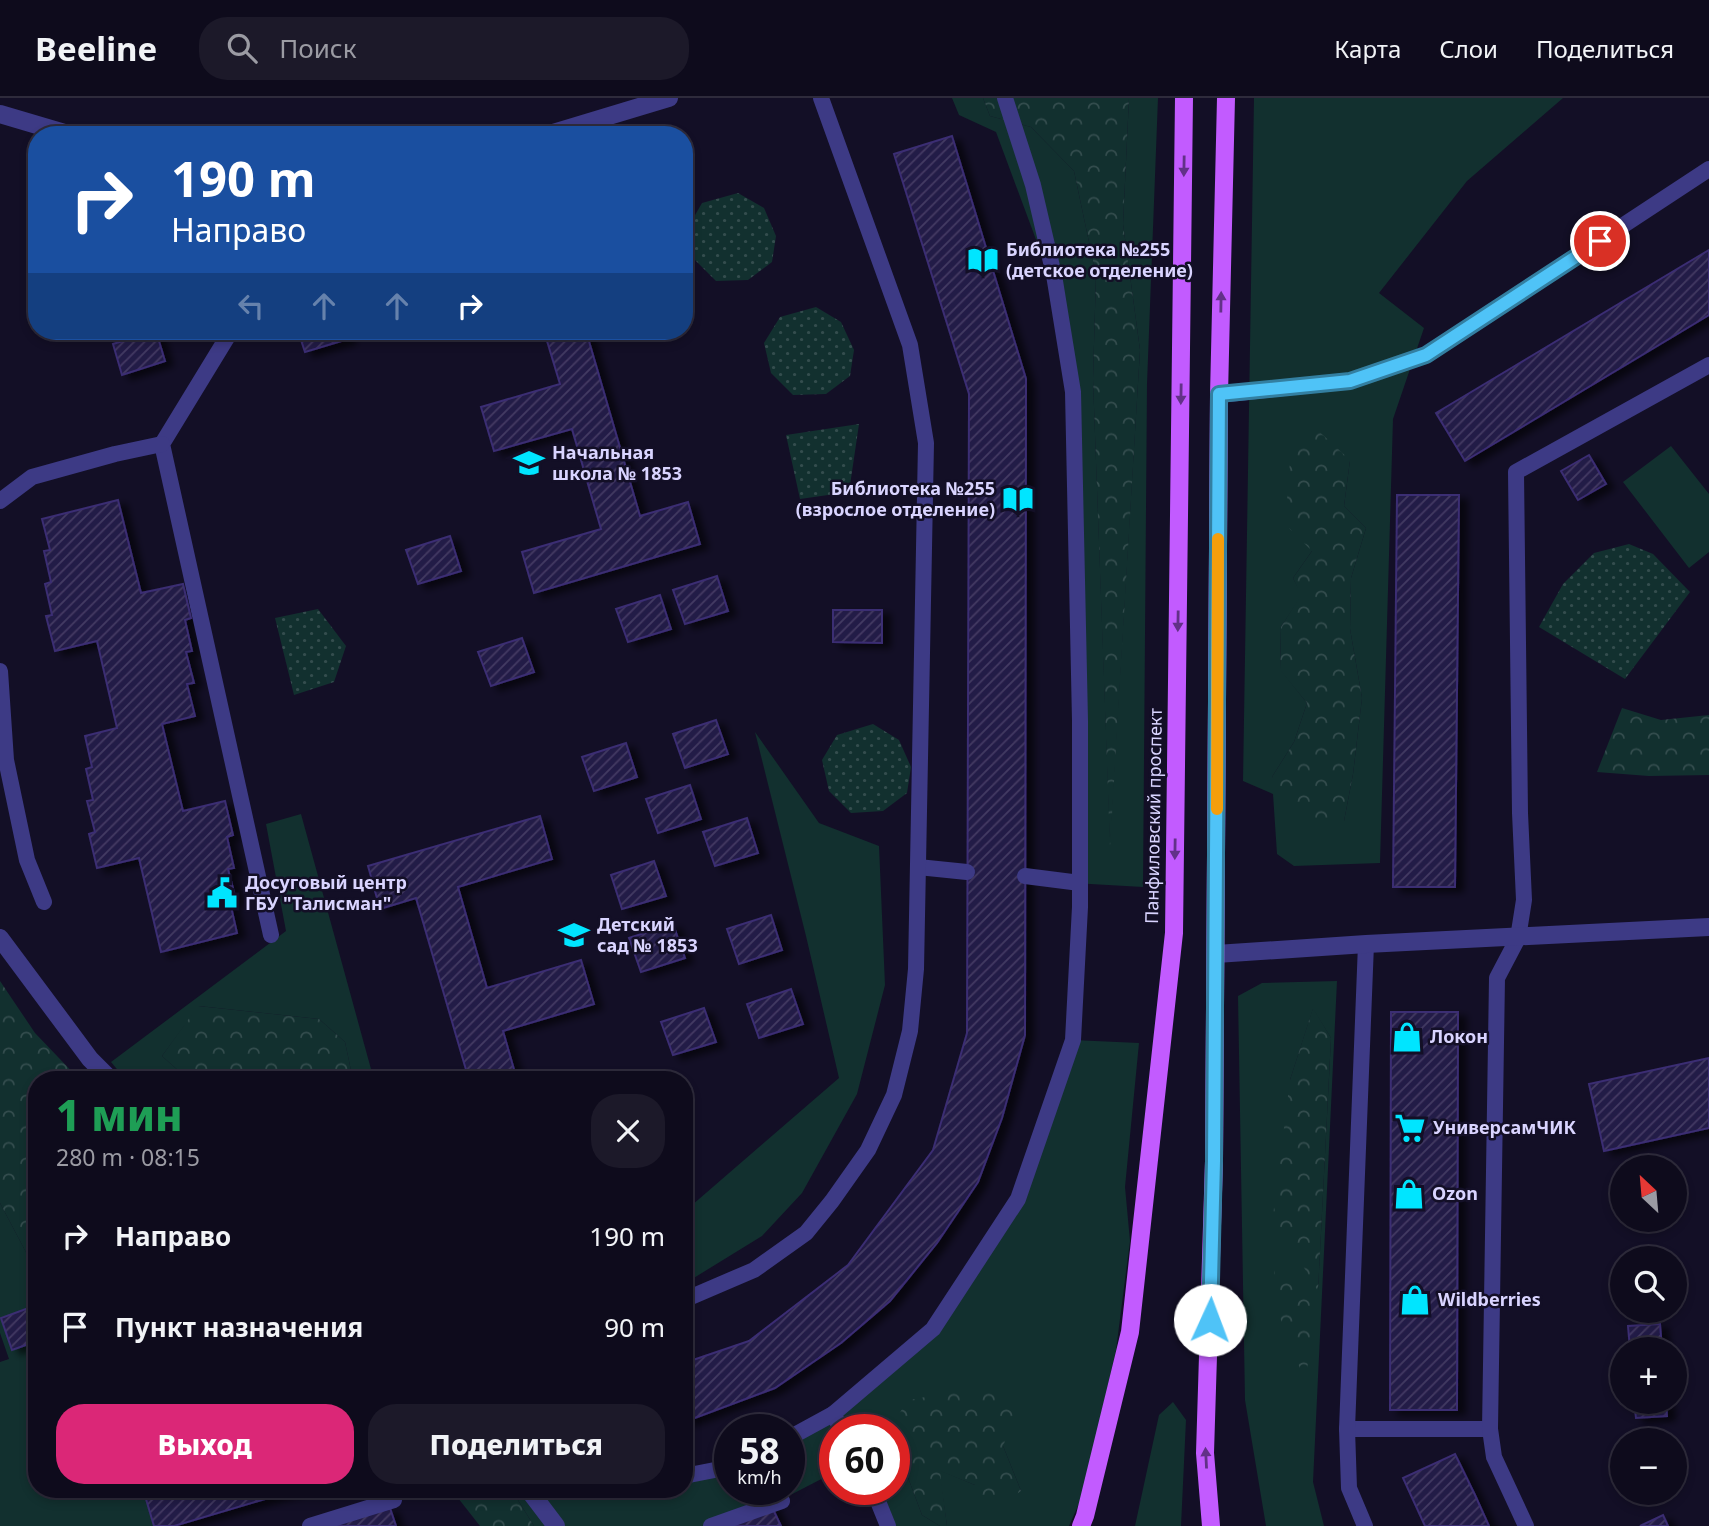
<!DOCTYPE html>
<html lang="ru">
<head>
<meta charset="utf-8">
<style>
	body { margin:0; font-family:"Noto Sans",sans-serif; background:#1c1929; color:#f1f3f6; height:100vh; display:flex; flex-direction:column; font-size:26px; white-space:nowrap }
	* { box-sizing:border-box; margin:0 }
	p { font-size:23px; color:#9b9ba3 }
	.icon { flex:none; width:38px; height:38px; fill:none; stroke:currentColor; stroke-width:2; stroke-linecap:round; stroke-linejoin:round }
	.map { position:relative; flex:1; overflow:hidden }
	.drawer { position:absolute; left:28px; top:973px; width:665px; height:427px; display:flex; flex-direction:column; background:#0e0b1c; border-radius:28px; box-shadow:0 4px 10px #0003,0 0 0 2px #2e2b3b }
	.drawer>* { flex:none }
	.top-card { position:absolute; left:28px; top:28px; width:665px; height:214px; border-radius:28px; box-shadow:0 4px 10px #0003,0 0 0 2px #2e2b3b; background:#1a4fa0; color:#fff; overflow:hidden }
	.needle { width:46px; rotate:334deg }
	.controls { position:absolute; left:1610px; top:1057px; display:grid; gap:14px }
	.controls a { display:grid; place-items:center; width:77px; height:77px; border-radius:50%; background:#0e0b1c; box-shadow:0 4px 10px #0003,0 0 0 2px #2e2b3b; font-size:35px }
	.speed { position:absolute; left:714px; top:1316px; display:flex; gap:14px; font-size:35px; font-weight:700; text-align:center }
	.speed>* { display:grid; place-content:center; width:91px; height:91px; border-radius:50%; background:#0e0b1c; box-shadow:0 4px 10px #0003,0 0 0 2px #2e2b3b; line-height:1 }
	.speed small { font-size:18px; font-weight:400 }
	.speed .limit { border:10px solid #d22; background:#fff; color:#111 }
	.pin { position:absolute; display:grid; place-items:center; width:60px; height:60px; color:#fff; margin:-30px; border:4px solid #fff; border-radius:50%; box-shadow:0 2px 7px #0007 }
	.me { position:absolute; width:77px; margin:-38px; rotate:2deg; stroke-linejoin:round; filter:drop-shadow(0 0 5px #0008) }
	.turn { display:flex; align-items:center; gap:24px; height:147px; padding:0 28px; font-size:32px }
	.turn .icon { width:91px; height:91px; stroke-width:2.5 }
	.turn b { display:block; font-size:49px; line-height:60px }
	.lanes { display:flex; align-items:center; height:66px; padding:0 28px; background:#0003; justify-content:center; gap:35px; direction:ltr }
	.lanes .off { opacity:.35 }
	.round { display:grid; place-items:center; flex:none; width:74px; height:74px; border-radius:28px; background:#1c1929 }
	.headline { display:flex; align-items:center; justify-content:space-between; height:119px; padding:0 28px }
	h1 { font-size:42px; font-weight:800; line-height:52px; color:#1e9e55 }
	.button { display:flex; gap:14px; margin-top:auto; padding:14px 28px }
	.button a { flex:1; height:80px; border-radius:28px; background:#db2777; color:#fff; font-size:28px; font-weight:800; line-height:80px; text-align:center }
	.button a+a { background:#1c1929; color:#f1f3f6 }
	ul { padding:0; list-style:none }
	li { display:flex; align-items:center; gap:21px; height:91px; padding:0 28px }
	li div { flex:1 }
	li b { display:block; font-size:26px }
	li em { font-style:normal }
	header { display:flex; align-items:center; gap:42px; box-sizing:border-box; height:98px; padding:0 35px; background:#0e0b1c; border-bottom:2px solid #2e2b3b }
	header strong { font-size:33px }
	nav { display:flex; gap:38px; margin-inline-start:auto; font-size:24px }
	.search { width:490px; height:63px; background:#1c1929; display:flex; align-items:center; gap:18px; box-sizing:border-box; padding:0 24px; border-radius:28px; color:#9b9ba3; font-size:26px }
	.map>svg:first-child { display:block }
	.grass { fill:#12302f; fill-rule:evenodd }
	.forest { fill:url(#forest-crowns) }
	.park { fill:url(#park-dots) }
	.building { fill:url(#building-hatch); stroke:#3b2d73; stroke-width:2; filter:url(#shadow) }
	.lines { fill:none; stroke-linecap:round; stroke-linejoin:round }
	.lane { stroke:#3d3a85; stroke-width:16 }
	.street { stroke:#3d3a85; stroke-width:18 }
	.primary { stroke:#c25bff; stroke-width:18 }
	.oneway { fill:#623188 }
	.route-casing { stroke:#337fa1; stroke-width:18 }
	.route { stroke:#4fc3f7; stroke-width:12 }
	.slow { stroke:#f59e0b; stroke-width:12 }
	.labels { text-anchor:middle; stroke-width:5; stroke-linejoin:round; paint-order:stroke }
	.poi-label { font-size:18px; font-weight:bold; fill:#d9d4ff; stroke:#130f26; text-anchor:start }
	.street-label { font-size:18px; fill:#d9d4ff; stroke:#130f26 }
</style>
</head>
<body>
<header>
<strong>Beeline</strong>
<div class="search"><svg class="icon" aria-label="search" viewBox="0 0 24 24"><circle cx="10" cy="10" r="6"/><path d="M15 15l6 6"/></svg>Поиск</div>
<nav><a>Карта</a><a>Слои</a><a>Поделиться</a></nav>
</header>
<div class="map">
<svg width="1709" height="1428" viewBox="0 0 1709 1428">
	<defs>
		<pattern id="forest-crowns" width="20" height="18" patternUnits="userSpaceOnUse" patternTransform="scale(1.75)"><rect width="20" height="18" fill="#12302f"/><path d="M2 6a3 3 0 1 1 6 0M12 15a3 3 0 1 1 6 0" fill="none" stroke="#344d4e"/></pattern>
		<pattern id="park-dots" width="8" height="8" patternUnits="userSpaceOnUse" patternTransform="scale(1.75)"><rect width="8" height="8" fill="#12302f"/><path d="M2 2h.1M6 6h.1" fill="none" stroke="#344d4e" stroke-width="1.8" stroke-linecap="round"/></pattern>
		<pattern id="building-hatch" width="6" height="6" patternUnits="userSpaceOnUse" patternTransform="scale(1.75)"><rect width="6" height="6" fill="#241b47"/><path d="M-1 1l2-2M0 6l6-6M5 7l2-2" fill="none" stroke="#433b63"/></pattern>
		<filter id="shadow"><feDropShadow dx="8" dy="4.5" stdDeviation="3.5" flood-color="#0009"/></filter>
	</defs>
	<rect width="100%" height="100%" fill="#130f26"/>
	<!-- grass -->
	<g class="grass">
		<polygon points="952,0 983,0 990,18 1031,29 1074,73 1096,177 1093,281 1110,740 1140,252 1123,126 1129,0 1158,0 1147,286 1143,789 1073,785 1076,708 1067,225 996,34 959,17"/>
		<path d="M1254 0H1563L1467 83 1379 195 1424 230 1393 321 1380 765 1294 768 1277 756 1273 696 1243 683ZM1350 362 1344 408 1366 430 1351 480 1350 531 1362 600 1353 676 1344 723 1272 679 1294 644 1307 605 1280 571 1281 529 1302 497 1293 480 1312 453Z"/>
		<polygon points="1671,348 1709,396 1709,454 1689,470 1623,384"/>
		<polygon points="755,634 819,725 879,748 885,887 857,996 802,1095 762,1138 684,1186 684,1114 839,980 806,838"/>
		<polygon points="301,716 374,982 353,982 345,944 319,921 199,908 162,958 189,982 126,982 111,964 286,833 266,726"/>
		<path d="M1337 883 1313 1384 1324 1428H1266L1245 1302 1238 898 1262 885ZM1313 911 1331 940 1318 1192 1290 982Z"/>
		<polygon points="1073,942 1139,945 1125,1089 1130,1143 1116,1252 1082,1399 1069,1428 947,1428 939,1372 975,1387 1021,1393 1003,1348 890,1329 890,1332 835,1332 835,1374 771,1407 711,1428 534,1428 511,1391 684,1391 684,1378 730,1369 730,1391 789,1391 789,1340 933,1231 1016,1100"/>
		<polygon points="0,1105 37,1175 37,1391 143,1391 154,1428 0,1428 0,1264 9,1261 0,1235"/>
		<polygon points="1173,1304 1186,1322 1181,1428 1135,1428 1159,1317"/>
		<polygon points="894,1342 922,1417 940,1428 888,1428 873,1391 894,1391"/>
	</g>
	<!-- forest -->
	<g class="forest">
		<polygon points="983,0 1129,0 1123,126 1140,252 1110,750 1093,281 1096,177 1074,73 1031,29 990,18"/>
		<polygon points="1312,327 1350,362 1344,408 1366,430 1351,480 1350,531 1362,600 1353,676 1344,723 1311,728 1288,711 1272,679 1294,644 1307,605 1280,572 1281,529 1301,497 1293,480 1312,453 1285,426 1290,363"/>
		<polygon points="1622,610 1661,622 1709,617 1709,677 1649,678 1597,674"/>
		<polygon points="0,883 35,935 80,982 37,982 37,1175 0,1105"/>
		<polygon points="198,908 319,921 345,944 353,982 189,982 162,958"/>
		<polygon points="1313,910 1331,940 1318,1193 1273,1118 1290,982"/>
		<polygon points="1272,1154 1313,1208 1312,1240 1305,1283 1279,1217"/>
		<polygon points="991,1287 1016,1317 1003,1348 1021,1393 981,1420 975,1387 940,1373 947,1428 940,1428 922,1417 894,1342 894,1332 890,1332 889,1329 909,1302"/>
		<polygon points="451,1391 511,1391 534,1428 480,1428"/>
	</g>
	<!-- park -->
	<g class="park">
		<polygon points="738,95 764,110 776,138 772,164 748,182 716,183 694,161 687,131 702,105"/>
		<polygon points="816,209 841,224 854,252 850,278 826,296 793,297 771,275 764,245 780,219"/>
		<polygon points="859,326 849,394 800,401 786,337"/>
		<polygon points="1629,446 1653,456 1690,494 1625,581 1539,529 1563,486 1594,455"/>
		<polygon points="318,511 346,548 334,584 294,597 275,520"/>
		<polygon points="873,626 899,642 911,669 907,695 883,713 851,715 829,693 822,662 837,637"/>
	</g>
	<!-- building -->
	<g class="building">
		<polygon points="952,38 1026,281 1025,937 1002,1020 978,1084 937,1145 890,1203 841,1245 775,1290 684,1324 684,1265 749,1243 848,1167 933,1052 967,935 969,296 894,56"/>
		<polygon points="1709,152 1709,217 1465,363 1436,315"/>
		<polygon points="156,233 165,263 122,277 113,246"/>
		<polygon points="298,233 346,233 348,241 305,254"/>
		<polygon points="544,233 586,233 640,418 688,404 700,446 534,495 522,454 601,431 572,331 494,353 481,309 560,286"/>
		<polygon points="1589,357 1606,386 1578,402 1561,373"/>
		<polygon points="1397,397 1459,397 1455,789 1393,789"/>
		<polygon points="118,402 141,495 183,486 191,520 185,522 192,553 186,554 194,585 187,586 195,618 162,626 183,713 225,703 233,737 227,739 234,770 228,771 236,802 230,804 237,835 161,854 139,760 97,770 89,736 95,734 87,703 93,702 86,671 92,669 85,638 117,630 97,543 55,553 46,518 52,517 45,486 51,484 44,453 50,452 42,421"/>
		<polygon points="450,438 461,473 418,486 406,452"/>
		<polygon points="717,478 728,513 685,526 673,492"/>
		<polygon points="660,497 671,531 628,544 616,511"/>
		<polygon points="833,512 882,512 882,545 833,544"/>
		<polygon points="522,540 534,574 491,588 478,554"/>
		<polygon points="716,622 728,656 685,670 673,636"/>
		<polygon points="626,645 637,679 594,693 582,659"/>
		<polygon points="690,687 701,721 658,735 646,701"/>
		<polygon points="540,718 552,761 458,789 487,890 581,862 594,906 503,933 517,982 469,982 416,800 380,811 368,768"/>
		<polygon points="747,720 758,755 715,768 703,734"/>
		<polygon points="654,763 666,798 622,811 611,777"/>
		<polygon points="771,817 782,852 739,866 727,831"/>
		<polygon points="673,826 685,860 641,874 629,840"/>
		<polygon points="791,891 803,926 759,940 747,906"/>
		<polygon points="704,910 716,944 673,957 661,924"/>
		<polygon points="1391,914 1458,914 1457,1312 1390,1312"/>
		<polygon points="1709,960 1709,1030 1604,1053 1589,986"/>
		<polygon points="37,1207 37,1243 12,1252 1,1220"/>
		<polygon points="1660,1226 1662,1251 1630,1251 1628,1228"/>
		<polygon points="1634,1304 1666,1304 1667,1318 1636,1320"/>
		<polygon points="1455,1356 1475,1397 1489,1428 1425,1428 1403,1380"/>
		<polygon points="143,1391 299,1391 174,1428 154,1428"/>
		<polygon points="771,1407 781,1428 711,1428"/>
		<polygon points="390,1410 396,1428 329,1428"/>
		<polygon points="1663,1417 1668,1428 1640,1428"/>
	</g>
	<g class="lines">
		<!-- lane -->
		<g class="lane">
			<polyline points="231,233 162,346 271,837"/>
			<polyline points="1219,297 1350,283 1426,257 1709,71"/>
			<polyline points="0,403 32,379 115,356 162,346"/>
			<polyline points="0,573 6,662 27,762 44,804"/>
			<polyline points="918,769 967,774"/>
			<polyline points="1025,778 1080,785"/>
			<polyline points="684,1202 754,1172 806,1135 832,1103 868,1052 894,997 910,933 916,871 926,345 910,247 821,0"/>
			<polyline points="833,1316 842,1332"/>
			<polyline points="1347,1331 1490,1331"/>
			<polyline points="789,1340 833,1316 933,1231 1018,1101 1073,942 1080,809 1080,623 1073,294 1054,177 1033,87 1005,0"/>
			<polyline points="684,1378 730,1369"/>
			<polyline points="873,1391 888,1428"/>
			<polyline points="310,1428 394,1402"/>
			<polyline points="711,1428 782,1403"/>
			<polyline points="1365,1428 1349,1390 1347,1331 1366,846"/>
			<polyline points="1526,1428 1494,1359 1490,1331 1497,880 1518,840 1524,802 1520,715 1516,374 1709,267"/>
		</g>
		<!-- street -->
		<g class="street">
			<polyline points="0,16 71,37"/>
			<polyline points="546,37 669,0"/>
			<polyline points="0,840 90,961 111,982"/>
			<polyline points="1216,856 1366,846 1709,829"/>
			<polyline points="528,1391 556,1428"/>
		</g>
		<!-- primary -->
		<g class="primary">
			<polyline points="1081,1428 1085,1418 1130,1234 1174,835 1184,0"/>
			<polyline points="1211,1428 1205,1355 1214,1063 1219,297 1226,0"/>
		</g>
	</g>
	<!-- one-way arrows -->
	<defs><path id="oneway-solid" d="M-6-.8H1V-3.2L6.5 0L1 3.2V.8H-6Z" transform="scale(1.75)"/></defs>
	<g class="oneway">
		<use href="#oneway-solid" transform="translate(1184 68) rotate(91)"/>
		<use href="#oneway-solid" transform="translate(1221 204) rotate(-89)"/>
		<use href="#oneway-solid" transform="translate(1181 296) rotate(91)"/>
		<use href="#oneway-solid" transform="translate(1178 523) rotate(91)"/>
		<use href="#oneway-solid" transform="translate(1175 751) rotate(91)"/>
		<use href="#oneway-solid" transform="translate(1206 1360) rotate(-93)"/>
	</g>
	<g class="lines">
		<!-- route casing -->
		<g class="route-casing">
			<polyline id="route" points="1210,1222 1214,1063 1219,296 1350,283 1426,257 1600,143"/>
		</g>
		<!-- route -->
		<use href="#route" class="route"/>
		<!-- slow -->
		<polyline class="slow" points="1217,711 1218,441"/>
	</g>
	<!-- icons -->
	<defs>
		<g id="library-bare" transform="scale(2.415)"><path d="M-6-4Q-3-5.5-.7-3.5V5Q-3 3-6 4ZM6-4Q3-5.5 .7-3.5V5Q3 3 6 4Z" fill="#00e5ff" stroke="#130f26" stroke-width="2.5" paint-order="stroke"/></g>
		<g id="school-bare" transform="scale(2.415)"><path d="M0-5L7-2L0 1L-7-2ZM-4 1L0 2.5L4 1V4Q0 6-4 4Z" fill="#00e5ff" stroke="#130f26" stroke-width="2.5" paint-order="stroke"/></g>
		<g id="civic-bare" transform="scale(2.415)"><path d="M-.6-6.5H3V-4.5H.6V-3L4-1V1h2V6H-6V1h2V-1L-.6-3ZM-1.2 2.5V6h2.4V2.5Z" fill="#00e5ff" stroke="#130f26" stroke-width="2.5" paint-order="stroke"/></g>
		<g id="shop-bare" transform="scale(2.415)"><path d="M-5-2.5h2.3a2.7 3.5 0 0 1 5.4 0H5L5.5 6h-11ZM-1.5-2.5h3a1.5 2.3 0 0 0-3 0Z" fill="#00e5ff" stroke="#130f26" stroke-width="2.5" paint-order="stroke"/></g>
		<g id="supermarket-bare" transform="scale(2.415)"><path d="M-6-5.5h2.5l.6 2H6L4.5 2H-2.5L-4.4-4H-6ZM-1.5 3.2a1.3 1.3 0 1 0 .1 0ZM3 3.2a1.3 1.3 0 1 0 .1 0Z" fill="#00e5ff" stroke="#130f26" stroke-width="2.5" paint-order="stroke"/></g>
	</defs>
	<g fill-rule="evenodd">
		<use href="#library-bare" x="983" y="162"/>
		<use href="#school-bare" x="529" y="365"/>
		<use href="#library-bare" x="1018" y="401"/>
		<use href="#civic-bare" x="222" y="795"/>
		<use href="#school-bare" x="574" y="837"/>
		<use href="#shop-bare" x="1407" y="939"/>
		<use href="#supermarket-bare" x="1410" y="1030"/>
		<use href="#shop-bare" x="1409" y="1096"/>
		<use href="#shop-bare" x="1415" y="1202"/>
	</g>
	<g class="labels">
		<!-- poi labels -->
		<g class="poi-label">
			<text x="1006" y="158">Библиотека №255<tspan x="1006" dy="21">(детское отделение)</tspan></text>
			<text x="552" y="361">Начальная<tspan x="552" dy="21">школа № 1853</tspan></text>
			<text x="995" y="397" text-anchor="end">Библиотека №255<tspan x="995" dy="21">(взрослое отделение)</tspan></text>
			<text x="245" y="791">Досуговый центр<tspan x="245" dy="21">ГБУ "Талисман"</tspan></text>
			<text x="597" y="833">Детский<tspan x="597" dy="21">сад № 1853</tspan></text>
			<text x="1430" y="945">Локон</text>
			<text x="1433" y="1036">УниверсамЧИК</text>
			<text x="1432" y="1102">Ozon</text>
			<text x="1438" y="1208">Wildberries</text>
		</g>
		<!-- street labels -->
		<g class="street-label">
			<text transform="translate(1154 718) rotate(-89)" y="6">Панфиловский проспект</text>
		</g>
	</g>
</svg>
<div class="controls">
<a><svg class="needle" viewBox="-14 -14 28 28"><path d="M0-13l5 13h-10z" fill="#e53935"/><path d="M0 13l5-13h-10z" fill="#9b9ba3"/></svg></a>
<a><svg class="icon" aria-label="search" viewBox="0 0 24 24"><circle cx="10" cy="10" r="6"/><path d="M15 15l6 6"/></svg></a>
<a>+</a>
<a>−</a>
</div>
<div class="speed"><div>58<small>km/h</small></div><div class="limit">60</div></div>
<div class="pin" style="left:1600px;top:143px;background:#d93025"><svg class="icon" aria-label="arrive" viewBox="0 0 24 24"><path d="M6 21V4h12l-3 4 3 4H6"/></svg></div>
<svg class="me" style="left:1210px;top:1222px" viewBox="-20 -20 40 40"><circle r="19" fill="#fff"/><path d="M0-13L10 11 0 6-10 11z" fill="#4fc3f7"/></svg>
<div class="top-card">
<div class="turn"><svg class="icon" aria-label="right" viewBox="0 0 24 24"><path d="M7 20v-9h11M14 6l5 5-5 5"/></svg><div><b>190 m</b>Направо</div></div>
<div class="lanes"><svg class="icon off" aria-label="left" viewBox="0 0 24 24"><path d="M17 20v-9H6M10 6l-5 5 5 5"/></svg><svg class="icon off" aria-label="ahead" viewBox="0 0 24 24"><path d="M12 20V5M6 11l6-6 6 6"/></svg><svg class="icon off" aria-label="ahead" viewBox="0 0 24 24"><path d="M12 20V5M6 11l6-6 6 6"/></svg><svg class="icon" aria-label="right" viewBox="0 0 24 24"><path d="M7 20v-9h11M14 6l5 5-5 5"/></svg></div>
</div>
<section class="drawer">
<div class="headline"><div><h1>1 мин</h1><p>280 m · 08:15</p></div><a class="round"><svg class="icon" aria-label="close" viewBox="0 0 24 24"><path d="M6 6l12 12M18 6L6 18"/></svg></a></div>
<ul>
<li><svg class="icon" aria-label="right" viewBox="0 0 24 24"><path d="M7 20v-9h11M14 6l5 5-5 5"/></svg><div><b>Направо</b></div><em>190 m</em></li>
<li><svg class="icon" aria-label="arrive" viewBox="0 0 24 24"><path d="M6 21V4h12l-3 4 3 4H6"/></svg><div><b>Пункт назначения</b></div><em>90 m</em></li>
</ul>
<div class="button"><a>Выход</a><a>Поделиться</a></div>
</section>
</div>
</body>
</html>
